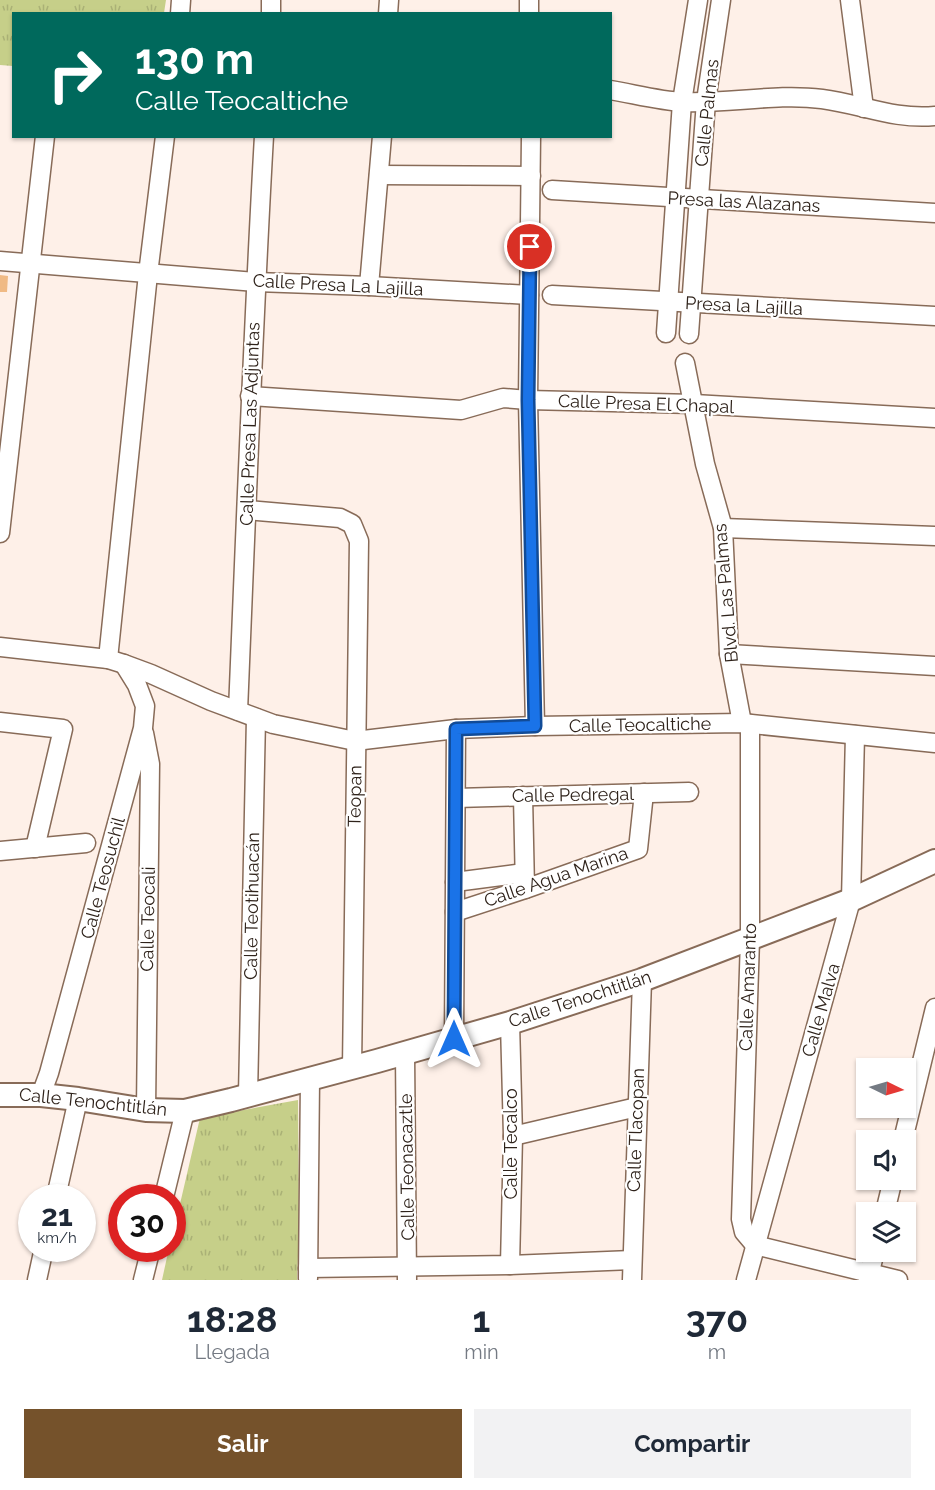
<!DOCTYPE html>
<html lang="es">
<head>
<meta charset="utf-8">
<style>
	body { margin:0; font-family:Raleway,sans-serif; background:#f2f2f3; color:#1f2937; height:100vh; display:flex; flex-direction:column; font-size:22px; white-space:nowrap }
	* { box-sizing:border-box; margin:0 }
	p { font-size:20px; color:#747a83 }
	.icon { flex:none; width:33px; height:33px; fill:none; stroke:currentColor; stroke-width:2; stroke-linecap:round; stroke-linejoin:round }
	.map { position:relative; height:1280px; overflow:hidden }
	.side { display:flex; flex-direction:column; background:#fff; flex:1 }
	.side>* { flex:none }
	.guide { position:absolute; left:12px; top:12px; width:600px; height:126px; border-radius:0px; box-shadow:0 2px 4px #0004; background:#00695c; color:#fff; overflow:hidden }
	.needle { width:39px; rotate:95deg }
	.buttons { position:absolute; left:856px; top:1058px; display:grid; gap:12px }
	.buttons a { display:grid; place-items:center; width:60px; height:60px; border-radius:0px; background:#fff; box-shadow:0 2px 4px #0004; font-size:30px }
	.speed { position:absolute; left:18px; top:1184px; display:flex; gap:12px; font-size:30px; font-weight:700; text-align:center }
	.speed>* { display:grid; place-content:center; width:78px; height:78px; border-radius:50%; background:#fff; box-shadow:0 2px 4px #0004; line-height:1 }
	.speed small { font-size:15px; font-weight:400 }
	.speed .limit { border:9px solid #d22; background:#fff; color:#111 }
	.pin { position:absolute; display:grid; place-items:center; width:51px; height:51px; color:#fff; margin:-26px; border:3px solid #fff; border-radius:50%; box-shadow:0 2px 6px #0007 }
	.me { position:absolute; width:66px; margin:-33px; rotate:0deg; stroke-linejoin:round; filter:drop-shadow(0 0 4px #0008) }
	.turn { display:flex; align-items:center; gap:21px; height:126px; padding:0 24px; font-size:27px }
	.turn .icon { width:78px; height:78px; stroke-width:2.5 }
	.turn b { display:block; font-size:42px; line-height:51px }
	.eta { display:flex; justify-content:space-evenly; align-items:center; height:102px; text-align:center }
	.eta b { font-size:36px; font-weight:700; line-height:42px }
	.button { display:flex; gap:12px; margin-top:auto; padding:12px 24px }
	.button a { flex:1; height:69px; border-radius:0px; background:#75522b; color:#fff; font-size:24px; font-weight:700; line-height:69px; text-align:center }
	.button a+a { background:#f2f2f3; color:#1f2937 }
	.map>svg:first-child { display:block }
	.park { fill:url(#park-tufts) }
	.building { fill:#f0ba85 }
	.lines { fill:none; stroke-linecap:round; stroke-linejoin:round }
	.minor-casing { stroke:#886b58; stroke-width:21 }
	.tertiary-casing { stroke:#886b58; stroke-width:26 }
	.minor { stroke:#fff; stroke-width:18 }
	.tertiary { stroke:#fff; stroke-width:22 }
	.route-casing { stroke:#114b97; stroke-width:15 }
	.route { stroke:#1a73e8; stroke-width:10 }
	.labels { text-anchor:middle; stroke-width:4.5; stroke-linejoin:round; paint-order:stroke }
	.street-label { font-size:18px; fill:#2f231b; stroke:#fff }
</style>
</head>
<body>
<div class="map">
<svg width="935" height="1280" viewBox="0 0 935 1280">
	<defs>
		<pattern id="park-tufts" width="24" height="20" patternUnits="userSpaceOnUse" patternTransform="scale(1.5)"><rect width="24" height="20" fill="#c6cf89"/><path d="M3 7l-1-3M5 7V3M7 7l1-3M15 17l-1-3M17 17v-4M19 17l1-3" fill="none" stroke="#aab176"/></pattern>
	</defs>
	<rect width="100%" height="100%" fill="#fef0e8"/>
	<!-- park -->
	<g class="park">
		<polygon points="0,0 166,0 164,13 14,14 13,66 0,65"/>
		<polygon points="298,1100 299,1233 297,1280 162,1280 169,1248 172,1248 173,1234 200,1118"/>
	</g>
	<!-- building -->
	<polygon class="building" points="0,275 8,276 7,292 0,292"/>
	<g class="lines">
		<!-- minor casing -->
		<g class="minor-casing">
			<g id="minor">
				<polyline points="529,0 529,14"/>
				<polyline points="850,0 864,108"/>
				<polyline points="180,14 181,0"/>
				<polyline points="271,14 271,0"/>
				<polyline points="388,14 389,0"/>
				<path d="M610 90C634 94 660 101 683 102 729 104 776 93 822 99 861 104 894 120 935 116"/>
				<polyline points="531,136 528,400 535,726"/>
				<polyline points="379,175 531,176"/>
				<polyline points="552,190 935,213"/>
				<polyline points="0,261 256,282 369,286 529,295"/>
				<polyline points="369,286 382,136"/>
				<polyline points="552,295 935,316"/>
				<polyline points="666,333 682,102 698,0"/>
				<polyline points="689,334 706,101 721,0"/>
				<polyline points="685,363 705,464 723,528 729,654 742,723"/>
				<polyline points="250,396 461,410 503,398 528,400 694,404 935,418"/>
				<polyline points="247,510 340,518 352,524 359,541 352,1068"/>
				<polyline points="723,528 935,536"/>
				<polyline points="0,533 45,136"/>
				<polyline points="0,647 108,659 124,664 151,674 211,701 273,724 355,741 456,729 535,726 742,723 935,743"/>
				<polyline points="729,654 935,666"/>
				<polyline points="108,659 148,274 165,136"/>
				<path d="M238 711C246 519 253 328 264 136"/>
				<polyline points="0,722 63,729 35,848"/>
				<polyline points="750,724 750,939 741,1219 744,1232 755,1245"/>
				<polyline points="144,733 150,764 146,1110"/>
				<polyline points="523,796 525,889"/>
				<polyline points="456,798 689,792"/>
				<polyline points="0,851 86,843"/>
				<polyline points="455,882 524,873"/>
				<polyline points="455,912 525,889 638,849 644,793"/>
				<polyline points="510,1023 513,1136 510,1265"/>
				<polyline points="454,1039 456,729"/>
				<polyline points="405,1053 407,1280"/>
				<polyline points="41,1095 49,1073 143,728 145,706 137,685 124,664"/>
				<polyline points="248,1095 256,718"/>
				<polyline points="513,1136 637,1107"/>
				<polyline points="903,1140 935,1008"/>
				<polyline points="56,1197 78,1099"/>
				<polyline points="164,1197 185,1111"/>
				<polyline points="885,1212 893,1179"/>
				<polyline points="755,1245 898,1280"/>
				<polyline points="308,1268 510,1265 632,1260"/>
				<polyline points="308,1278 310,1079"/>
				<polyline points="37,1280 44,1248"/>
				<polyline points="143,1280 151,1248"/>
				<polyline points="632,1280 642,980"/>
				<polyline points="746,1280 851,900 855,735"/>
				<polyline points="868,1280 875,1251"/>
			</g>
		</g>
		<!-- tertiary casing -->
		<g class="tertiary-casing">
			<polyline id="tertiary" points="0,1095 41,1095 78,1099 146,1110 185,1111 231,1100 377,1061 510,1023 642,980 851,900 935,861"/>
		</g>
		<!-- minor -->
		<use href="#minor" class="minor"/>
		<!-- tertiary -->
		<use href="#tertiary" class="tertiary"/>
	</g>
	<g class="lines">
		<!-- route casing -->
		<g class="route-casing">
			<polyline id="route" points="454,1039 456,729 535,726 528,400 530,247"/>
		</g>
		<!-- route -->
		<use href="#route" class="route"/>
	</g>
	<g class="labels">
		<!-- street labels -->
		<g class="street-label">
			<text transform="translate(707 113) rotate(-84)" y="6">Calle Palmas</text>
			<text transform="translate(744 202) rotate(3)" y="6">Presa las Alazanas</text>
			<text transform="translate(338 285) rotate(3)" y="6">Calle Presa La Lajilla</text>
			<text transform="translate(744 306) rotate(3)" y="6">Presa la Lajilla</text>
			<text transform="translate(646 404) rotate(2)" y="6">Calle Presa El Chapal</text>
			<text transform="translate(250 424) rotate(-88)" y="6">Calle Presa Las Adjuntas</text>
			<text transform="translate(726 593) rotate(-95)" y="6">Blvd. Las Palmas</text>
			<text transform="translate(640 725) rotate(-1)" y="6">Calle Teocaltiche</text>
			<text transform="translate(573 795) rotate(-1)" y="6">Calle Pedregal</text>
			<text transform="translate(355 796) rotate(-89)" y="6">Teopan</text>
			<text transform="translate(556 877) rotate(-19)" y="6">Calle Agua Marina</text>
			<text transform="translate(103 878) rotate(-75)" y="6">Calle Teosuchil</text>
			<text transform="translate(252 906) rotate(-89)" y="6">Calle Teotihuacán</text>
			<text transform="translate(148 919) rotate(-89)" y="6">Calle Teocali</text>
			<text transform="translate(748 987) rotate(-88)" y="6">Calle Amaranto</text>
			<text transform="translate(580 999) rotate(-18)" y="6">Calle Tenochtitlán</text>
			<text transform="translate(821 1010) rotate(-74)" y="6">Calle Malva</text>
			<text transform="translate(93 1102) rotate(6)" y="6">Calle Tenochtitlán</text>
			<text transform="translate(636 1130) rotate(-88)" y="6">Calle Tlacopan</text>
			<text transform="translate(511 1144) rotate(-90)" y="6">Calle Tecalco</text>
			<text transform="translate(407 1167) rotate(-91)" y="6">Calle Teonacaztle</text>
		</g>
	</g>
</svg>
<div class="buttons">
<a><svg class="needle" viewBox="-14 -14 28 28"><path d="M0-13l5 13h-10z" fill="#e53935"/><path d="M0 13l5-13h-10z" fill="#747a83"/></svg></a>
<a><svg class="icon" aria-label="sound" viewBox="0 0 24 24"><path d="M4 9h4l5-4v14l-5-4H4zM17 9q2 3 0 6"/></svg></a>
<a><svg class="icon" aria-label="layers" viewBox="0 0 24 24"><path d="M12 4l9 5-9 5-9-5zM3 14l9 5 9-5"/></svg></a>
</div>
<div class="speed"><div>21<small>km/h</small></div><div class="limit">30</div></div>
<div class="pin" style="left:530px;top:247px;background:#d93025"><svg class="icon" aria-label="arrive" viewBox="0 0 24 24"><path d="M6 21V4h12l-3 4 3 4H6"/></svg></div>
<svg class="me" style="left:454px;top:1039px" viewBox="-20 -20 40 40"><path d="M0-17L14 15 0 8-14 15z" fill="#1a73e8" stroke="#fff" stroke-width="4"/></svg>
<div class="guide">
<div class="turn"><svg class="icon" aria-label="right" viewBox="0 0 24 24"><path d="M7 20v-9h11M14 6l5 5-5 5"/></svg><div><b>130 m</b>Calle Teocaltiche</div></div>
</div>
</div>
<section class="side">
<div class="eta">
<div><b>18:28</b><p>Llegada</p></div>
<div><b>1</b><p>min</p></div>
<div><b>370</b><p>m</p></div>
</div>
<div class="button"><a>Salir</a><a>Compartir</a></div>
</section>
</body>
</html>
